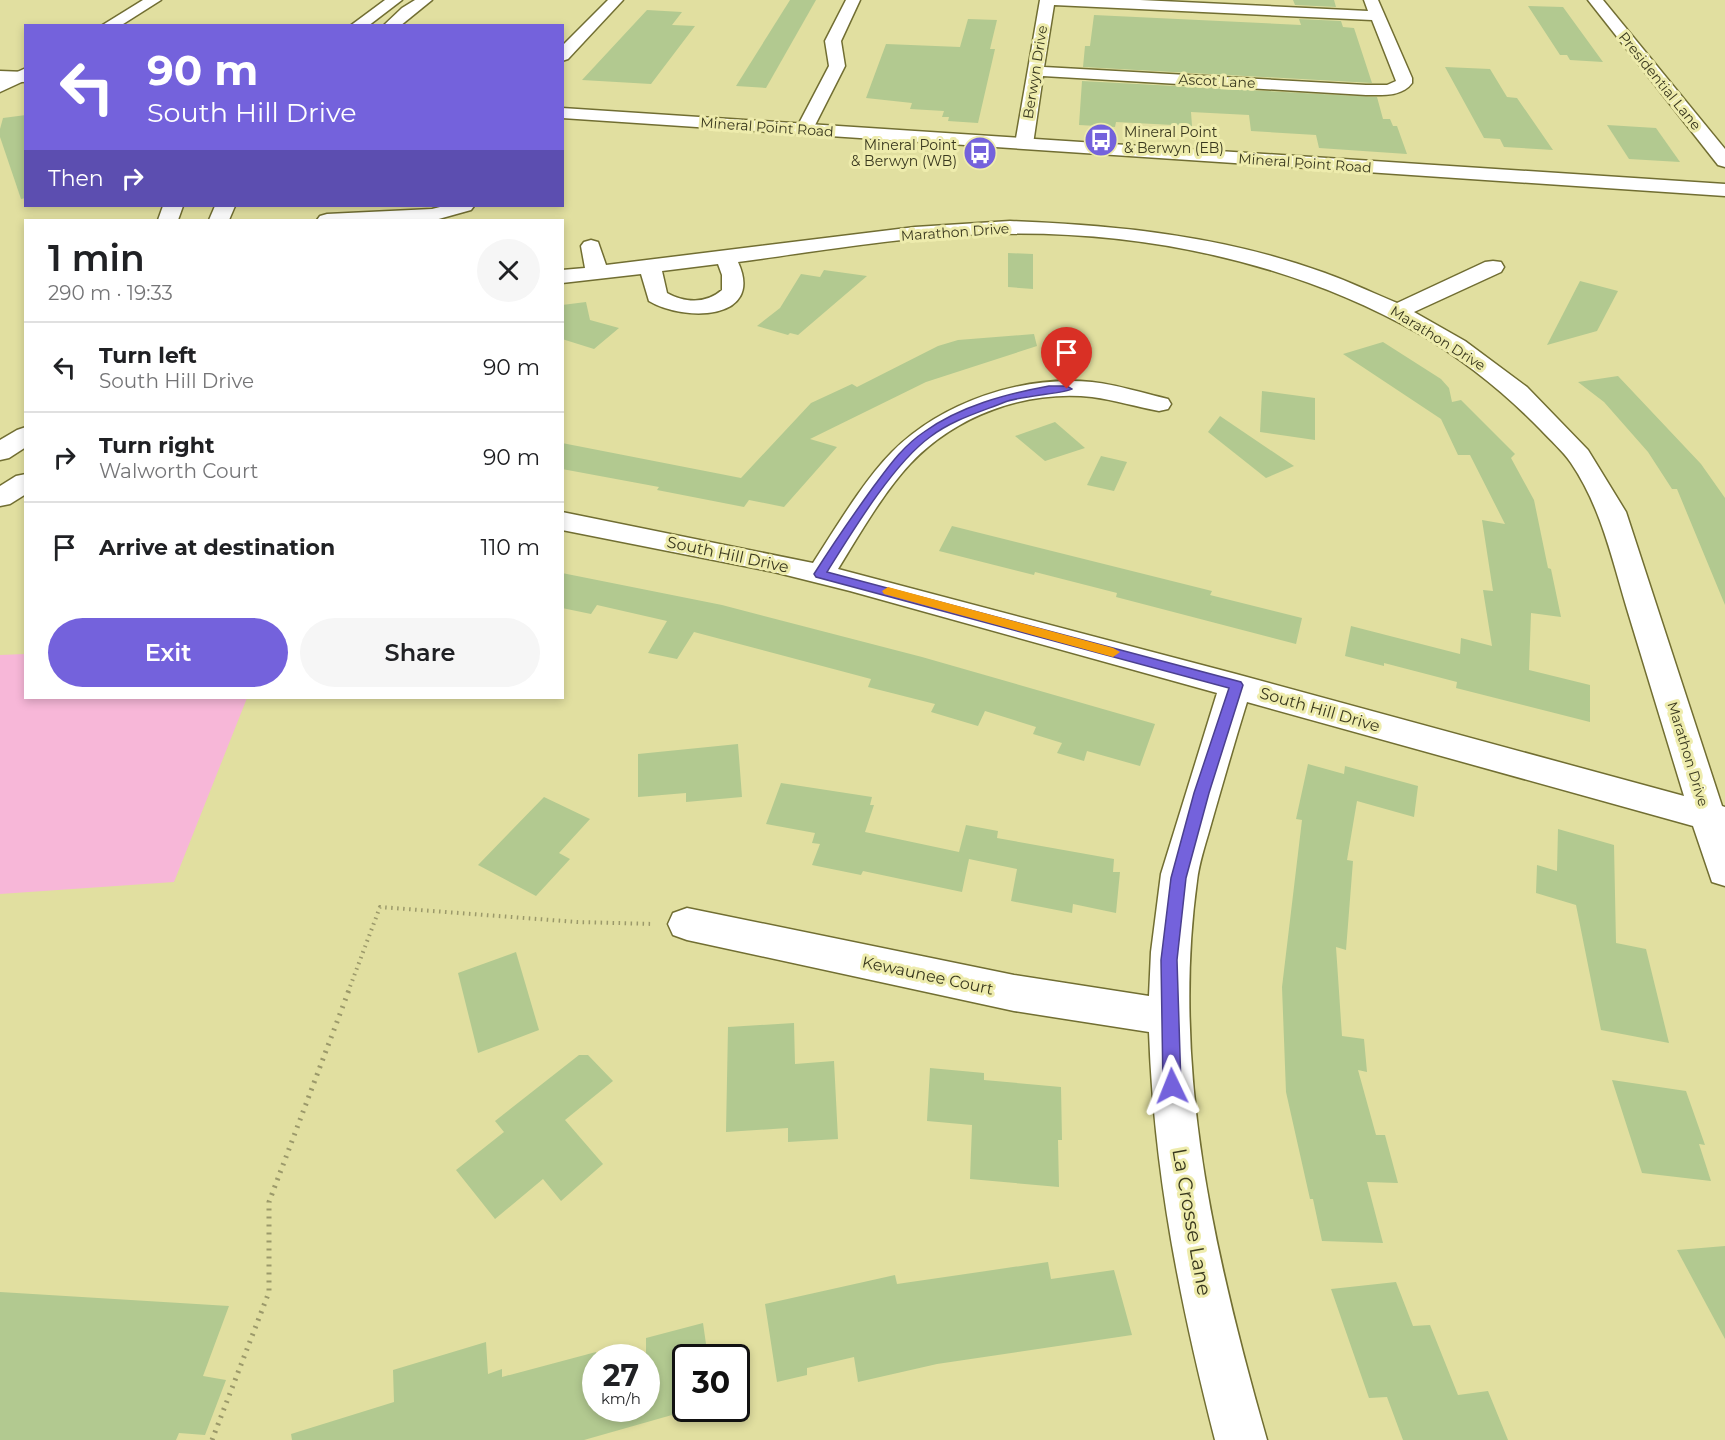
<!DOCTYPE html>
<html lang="en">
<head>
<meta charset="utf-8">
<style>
	body { margin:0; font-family:Montserrat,sans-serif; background:#f6f6f6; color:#202124; height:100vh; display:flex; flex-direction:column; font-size:22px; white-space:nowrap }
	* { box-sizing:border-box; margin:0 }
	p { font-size:20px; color:#757577 }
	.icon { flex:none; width:33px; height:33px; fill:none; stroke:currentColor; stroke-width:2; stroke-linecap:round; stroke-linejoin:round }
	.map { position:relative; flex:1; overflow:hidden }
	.drawer { position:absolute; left:24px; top:219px; width:540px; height:480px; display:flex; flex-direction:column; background:#fff; border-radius:0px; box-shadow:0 3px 9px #0003 }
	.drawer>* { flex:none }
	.top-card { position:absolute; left:24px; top:24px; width:540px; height:183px; border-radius:0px; box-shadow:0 3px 9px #0003; background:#7462dc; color:#fff; overflow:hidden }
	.speed { position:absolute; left:582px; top:1344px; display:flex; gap:12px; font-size:30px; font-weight:700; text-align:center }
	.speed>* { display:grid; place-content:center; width:78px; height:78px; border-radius:50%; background:#fff; box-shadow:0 3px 9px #0003; line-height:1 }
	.speed small { font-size:15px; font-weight:400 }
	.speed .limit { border:3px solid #111; border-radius:9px; background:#fff; color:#111 }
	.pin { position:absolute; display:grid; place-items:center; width:51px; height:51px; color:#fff; margin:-62px -26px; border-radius:50% 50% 50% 0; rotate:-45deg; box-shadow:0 0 6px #0007 }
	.pin .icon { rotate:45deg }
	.me { position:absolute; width:66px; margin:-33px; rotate:358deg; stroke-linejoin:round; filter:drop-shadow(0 0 4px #0008) }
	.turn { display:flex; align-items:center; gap:21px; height:126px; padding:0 24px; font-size:27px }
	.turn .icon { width:78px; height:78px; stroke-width:2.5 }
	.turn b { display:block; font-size:42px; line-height:51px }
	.then { display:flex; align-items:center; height:57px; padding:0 24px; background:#0003; gap:12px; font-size:22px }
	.round { display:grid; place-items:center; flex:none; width:63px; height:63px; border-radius:32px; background:#f6f6f6 }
	.headline { display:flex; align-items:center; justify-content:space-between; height:102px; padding:0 24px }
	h1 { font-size:36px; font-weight:600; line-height:45px }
	.action { display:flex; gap:12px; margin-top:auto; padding:12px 24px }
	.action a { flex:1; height:69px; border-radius:36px; background:#7462dc; color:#fff; font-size:24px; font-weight:600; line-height:69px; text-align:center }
	.action a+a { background:#f6f6f6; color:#202124 }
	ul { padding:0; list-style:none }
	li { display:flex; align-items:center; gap:18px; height:90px; padding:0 24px; border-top:2px solid #e0e0e0 }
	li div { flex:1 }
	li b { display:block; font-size:22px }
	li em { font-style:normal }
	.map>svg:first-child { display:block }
	.green { fill:#f7b7d8 }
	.building { fill:#b2c990 }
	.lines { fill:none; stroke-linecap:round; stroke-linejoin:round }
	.minor-casing { stroke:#716e32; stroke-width:3 }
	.major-casing { stroke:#716e32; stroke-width:3 }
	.path-far1 { stroke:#9b996a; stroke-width:4; stroke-dasharray:1.5 4.5; stroke-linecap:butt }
	.path { stroke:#9b996a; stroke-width:5; stroke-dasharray:2 6; stroke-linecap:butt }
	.minor { fill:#fff; fill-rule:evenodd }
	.major { fill:#fff; fill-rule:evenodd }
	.route { fill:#7462dc; stroke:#4b408f; stroke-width:1.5 }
	.slow { fill:#f59e0b }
	.labels { text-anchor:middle; stroke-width:6; stroke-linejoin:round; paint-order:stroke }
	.far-street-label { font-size:14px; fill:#39381e; stroke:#eeecad }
	.far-poi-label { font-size:14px; fill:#39381e; stroke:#eeecad; text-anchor:start }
	.street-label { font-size:16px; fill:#39381e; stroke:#eeecad }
	.near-street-label { font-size:20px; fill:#39381e; stroke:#eeecad }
</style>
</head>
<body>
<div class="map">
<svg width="1725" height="1440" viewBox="0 0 1725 1440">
	<rect width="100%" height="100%" fill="#e1dfa0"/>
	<!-- green -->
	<polygon class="green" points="25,654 26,698 247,698 174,882 0,894 0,655"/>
	<!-- building -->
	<g class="building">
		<polygon points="790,0 816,0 766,88 736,86"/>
		<polygon points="1293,0 1334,0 1336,7 1295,5"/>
		<polygon points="1528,6 1563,7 1603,62 1570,60 1567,55 1560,55"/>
		<polygon points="647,10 682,12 672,25 695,26 651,84 582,80"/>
		<polygon points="1094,15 1301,25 1299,19 1341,21 1343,27 1354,28 1372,83 1083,67 1085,46 1090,46"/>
		<polygon points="968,19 997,20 990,49 995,49 978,123 948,121 949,117 942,117 944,111 910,109 912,103 866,98 886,44 960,47"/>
		<polygon points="1445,67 1490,69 1507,97 1517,98 1553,150 1504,147 1500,139 1484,138"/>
		<polygon points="1082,81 1377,97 1383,119 1390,119 1393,126 1397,126 1407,154 1319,148 1316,135 1251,131 1249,115 1191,112 1192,126 1116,122 1115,127 1079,125"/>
		<polygon points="26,115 26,198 21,199 0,137 0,129 3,118"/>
		<polygon points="1607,125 1656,128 1680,162 1629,159"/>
		<polygon points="1008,253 1033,254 1033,289 1008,287"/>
		<polygon points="824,270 867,276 798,335 790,333 788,335 757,326 780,308 801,274 820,277"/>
		<polygon points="1580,281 1618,291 1597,331 1547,345"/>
		<polygon points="586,302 590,320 619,328 594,349 562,339 562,305"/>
		<polygon points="1034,334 1037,346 926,382 810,439 837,447 784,507 749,500 744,507 657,490 659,487 562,469 562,443 741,478 811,403 852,384 857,387 938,346 958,340"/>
		<polygon points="1383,342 1441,379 1449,388 1452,402 1461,400 1515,454 1511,458 1534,500 1548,568 1551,569 1561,617 1531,613 1529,670 1590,685 1590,722 1456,688 1457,682 1384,663 1384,666 1345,656 1351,626 1460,654 1461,638 1492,646 1483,590 1493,591 1482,520 1505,524 1470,455 1458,455 1441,419 1343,354"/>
		<polygon points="1618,376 1701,464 1725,498 1725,605 1677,489 1672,489 1648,452 1604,402 1578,382"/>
		<polygon points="1262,391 1315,398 1315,440 1260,432"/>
		<polygon points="1220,416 1294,466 1266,478 1208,432"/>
		<polygon points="1055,422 1085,448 1045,461 1015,436"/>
		<polygon points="1101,456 1127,462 1114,491 1087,485"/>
		<polygon points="952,526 1212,591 1210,595 1302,618 1296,644 1116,597 1117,593 1035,572 1034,575 939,551"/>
		<polygon points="562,573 722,605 922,657 1155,724 1140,766 1087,751 1084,761 1057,753 1062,743 1033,734 1036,727 985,711 978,726 931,712 935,704 868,687 871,679 694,632 677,659 648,653 667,621 597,605 591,614 562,608"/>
		<polygon points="738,744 742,797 686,802 686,793 638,797 638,754"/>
		<polygon points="1308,764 1344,774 1345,766 1418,786 1414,817 1357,801 1347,860 1353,861 1346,950 1336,947 1342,1036 1364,1039 1367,1072 1358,1070 1376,1135 1385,1135 1398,1183 1367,1182 1383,1243 1322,1241 1313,1199 1310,1199 1286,1092 1282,987 1302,820 1296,819"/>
		<polygon points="781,783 872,797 870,805 874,805 865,832 959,852 966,825 998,831 997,838 1114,859 1113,872 1120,872 1116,913 1073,904 1072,913 1011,901 1017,869 969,859 962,892 863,871 861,875 812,865 820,844 812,843 815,833 766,824"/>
		<polygon points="544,797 590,819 559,853 570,859 536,896 478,865"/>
		<polygon points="1558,829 1614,845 1616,943 1646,949 1669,1043 1601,1030 1576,905 1536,893 1537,865 1557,871"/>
		<polygon points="516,952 539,1030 478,1053 458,973"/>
		<polygon points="794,1023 795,1064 834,1061 838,1139 788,1142 788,1128 726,1132 728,1027"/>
		<polygon points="579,1055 588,1055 613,1081 565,1120 603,1164 561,1201 543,1179 495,1219 456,1170 504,1132 495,1121"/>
		<polygon points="930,1068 984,1073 984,1080 1061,1087 1062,1140 1058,1140 1059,1187 970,1179 972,1125 927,1121"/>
		<polygon points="1612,1080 1686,1091 1705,1145 1699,1144 1711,1181 1642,1173"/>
		<polygon points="1725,1246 1725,1339 1677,1250"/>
		<polygon points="1048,1262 1051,1279 1114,1270 1132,1335 937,1364 858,1382 854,1357 807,1368 807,1375 777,1382 765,1304 895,1275 897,1284"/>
		<polygon points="1396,1282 1413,1326 1430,1325 1458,1395 1488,1391 1508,1440 1403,1440 1387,1397 1369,1398 1331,1289"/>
		<polygon points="0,1292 229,1306 203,1376 226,1380 205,1435 179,1433 176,1440 0,1440"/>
		<polygon points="703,1323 708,1358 686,1358 686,1411 584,1440 292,1440 291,1434 394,1402 393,1370 486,1342 488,1374 502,1369 502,1377 596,1352 596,1408 646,1408 646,1338"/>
	</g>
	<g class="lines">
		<!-- minor casing -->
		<g class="minor-casing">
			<g id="minor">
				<polygon points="143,0 161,0 120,26 101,26"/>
				<polygon points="385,0 402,0 368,26 350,26"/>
				<polygon points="415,0 432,0 400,26 383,26 402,8"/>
				<polygon points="608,0 623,0 568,59 562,61 562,46"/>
				<polygon points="846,0 860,0 841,41 845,66 811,133 799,133 796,129 829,66 825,41"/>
				<path d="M1040 0H1140L1368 11 1364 0H1378L1412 78V83C1402 97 1382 95 1366 95L1043 76 1033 144 1030 148H1018L1015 144ZM1054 5 1372 20 1396 81 1387 85H1366L1044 67Z"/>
				<polygon points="1588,0 1603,0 1725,149 1725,167 1718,165"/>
				<polygon points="26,68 26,80 0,92 0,80"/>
				<polygon points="163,206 183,206 178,220 158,220"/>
				<polygon points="215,206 235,206 229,220 209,220"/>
				<polygon points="444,206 474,206 471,210 435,220 317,220 320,216 327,214 432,209"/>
				<path d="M1010 221C1117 225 1224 236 1325 273 1350 282 1373 293 1397 303L1485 262 1493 261 1501 262 1504 267 1501 272 1414 312 1465 341 1527 387 1588 450 1626 512 1722 806 1725 807V886L1712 882 1693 826 1247 702C1234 744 1222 786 1210 828 1205 846 1199 863 1197 881 1171 1070 1215 1258 1267 1440H1215C1180 1303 1154 1174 1149 1032L1014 1011 687 940 673 935 668 924 673 913 687 908 1014 975 1149 996 1151 952 1161 874 1217 693 850 591 774 572 562 530V512L813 563C835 529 864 480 892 452 942 402 1022 375 1092 382 1118 385 1143 393 1168 399L1171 404 1168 409 1159 411C1137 407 1115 400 1092 397 1026 390 956 415 910 464 883 493 859 535 838 569L1236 674 1684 796C1665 734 1646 671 1627 609 1612 559 1601 507 1571 463 1563 451 1551 441 1541 430 1504 392 1464 360 1418 333 1289 260 1136 229 988 234 904 236 821 251 738 262 765 321 684 322 649 301L641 274 562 283V270L585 268 581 246 584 242 591 240 598 242 606 265 915 227ZM718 264 722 275V290C706 304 685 303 667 293L662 271Z"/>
				<polygon points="26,427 26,447 9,458 0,460 0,440 17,430"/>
				<polygon points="26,474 26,494 10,504 0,506 0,486 16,476"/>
			</g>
		</g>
		<!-- major casing -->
		<g class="major-casing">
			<g id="major">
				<polygon points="0,71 26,72 26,82 0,81"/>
				<polygon points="562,108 1725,184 1725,196 562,118"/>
			</g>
		</g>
		<!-- path-far1 -->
		<polyline class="path-far1" points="348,992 380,907 577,922 654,924"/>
		<!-- path -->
		<polyline class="path" points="212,1440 269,1292 269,1202 349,990"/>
		<!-- minor -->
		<use href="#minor" class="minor"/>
		<!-- major -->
		<use href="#major" class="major"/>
	</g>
	<!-- route -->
	<path class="route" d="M1049 386H1067L1072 389C1067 393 1019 396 1005 402 980 412 952 420 930 437 893 464 852 532 827 572L1241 682 1243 685 1209 793 1186 878 1177 960 1181 1086 1178 1092 1172 1094 1166 1092 1163 1086 1161 960 1171 878 1194 793 1229 688 816 577 814 574C833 544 853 515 874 486 889 466 903 446 924 432 960 406 1006 394 1049 386Z"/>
	<!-- slow -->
	<polygon class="slow" points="888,587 1113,648 1120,652 1113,657 884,594 882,591"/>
	<!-- icons -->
	<defs>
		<g id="bus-disc" transform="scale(1.725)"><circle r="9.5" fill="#7462dc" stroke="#eeecad"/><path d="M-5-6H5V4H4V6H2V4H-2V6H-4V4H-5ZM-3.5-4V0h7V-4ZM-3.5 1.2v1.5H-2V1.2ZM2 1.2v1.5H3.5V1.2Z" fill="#fff"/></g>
	</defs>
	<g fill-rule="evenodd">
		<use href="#bus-disc" x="1101" y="140"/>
		<use href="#bus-disc" x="980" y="153"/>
	</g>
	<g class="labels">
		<!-- far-street labels -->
		<g class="far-street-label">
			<text transform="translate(1035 72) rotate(-81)" y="5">Berwyn Drive</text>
			<text transform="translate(1217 81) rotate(3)" y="5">Ascot Lane</text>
			<text transform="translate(1660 81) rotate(51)" y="5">Presidential Lane</text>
			<text transform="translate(767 127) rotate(4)" y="5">Mineral Point Road</text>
			<text transform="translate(1305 163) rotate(4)" y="5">Mineral Point Road</text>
			<text transform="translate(955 232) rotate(-4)" y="5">Marathon Drive</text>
			<text transform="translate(1438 338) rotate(32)" y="5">Marathon Drive</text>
			<text transform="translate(1688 754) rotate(73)" y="5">Marathon Drive</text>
		</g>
		<!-- far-poi labels -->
		<g class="far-poi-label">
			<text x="1124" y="137">Mineral Point<tspan x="1124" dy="16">&amp; Berwyn (EB)</tspan></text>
			<text x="957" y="150" text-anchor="end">Mineral Point<tspan x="957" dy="16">&amp; Berwyn (WB)</tspan></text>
		</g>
		<!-- street labels -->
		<g class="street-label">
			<text transform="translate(728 554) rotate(12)" y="6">South Hill Drive</text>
			<text transform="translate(1320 709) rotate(16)" y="6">South Hill Drive</text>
			<text transform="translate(928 975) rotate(12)" y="6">Kewaunee Court</text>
		</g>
		<!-- near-street labels -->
		<g class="near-street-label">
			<text transform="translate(1192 1222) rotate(80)" y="7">La Crosse Lane</text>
		</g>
	</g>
</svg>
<div class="speed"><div>27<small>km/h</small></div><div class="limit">30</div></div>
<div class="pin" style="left:1067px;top:389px;background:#d93025"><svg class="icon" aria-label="arrive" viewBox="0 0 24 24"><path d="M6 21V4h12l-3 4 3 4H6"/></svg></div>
<svg class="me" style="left:1172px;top:1086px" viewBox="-20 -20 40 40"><path d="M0-17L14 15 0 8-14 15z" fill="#7462dc" stroke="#fff" stroke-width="4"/></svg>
<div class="top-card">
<div class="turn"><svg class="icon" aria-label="left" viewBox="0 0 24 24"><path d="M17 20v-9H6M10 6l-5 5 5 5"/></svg><div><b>90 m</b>South Hill Drive</div></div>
<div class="then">Then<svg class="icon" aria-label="right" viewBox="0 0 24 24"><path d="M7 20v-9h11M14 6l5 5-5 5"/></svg></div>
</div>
<section class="drawer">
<div class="headline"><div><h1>1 min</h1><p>290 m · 19:33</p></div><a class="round"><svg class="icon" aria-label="close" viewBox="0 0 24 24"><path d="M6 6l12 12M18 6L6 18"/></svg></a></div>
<ul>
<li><svg class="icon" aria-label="left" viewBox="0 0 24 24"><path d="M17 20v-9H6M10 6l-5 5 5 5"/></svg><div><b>Turn left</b><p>South Hill Drive</p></div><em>90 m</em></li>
<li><svg class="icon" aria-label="right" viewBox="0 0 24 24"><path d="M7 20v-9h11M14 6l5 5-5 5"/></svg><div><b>Turn right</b><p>Walworth Court</p></div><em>90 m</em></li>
<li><svg class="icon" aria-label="arrive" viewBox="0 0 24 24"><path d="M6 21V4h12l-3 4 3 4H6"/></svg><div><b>Arrive at destination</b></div><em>110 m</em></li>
</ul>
<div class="action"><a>Exit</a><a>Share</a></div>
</section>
</div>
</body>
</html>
